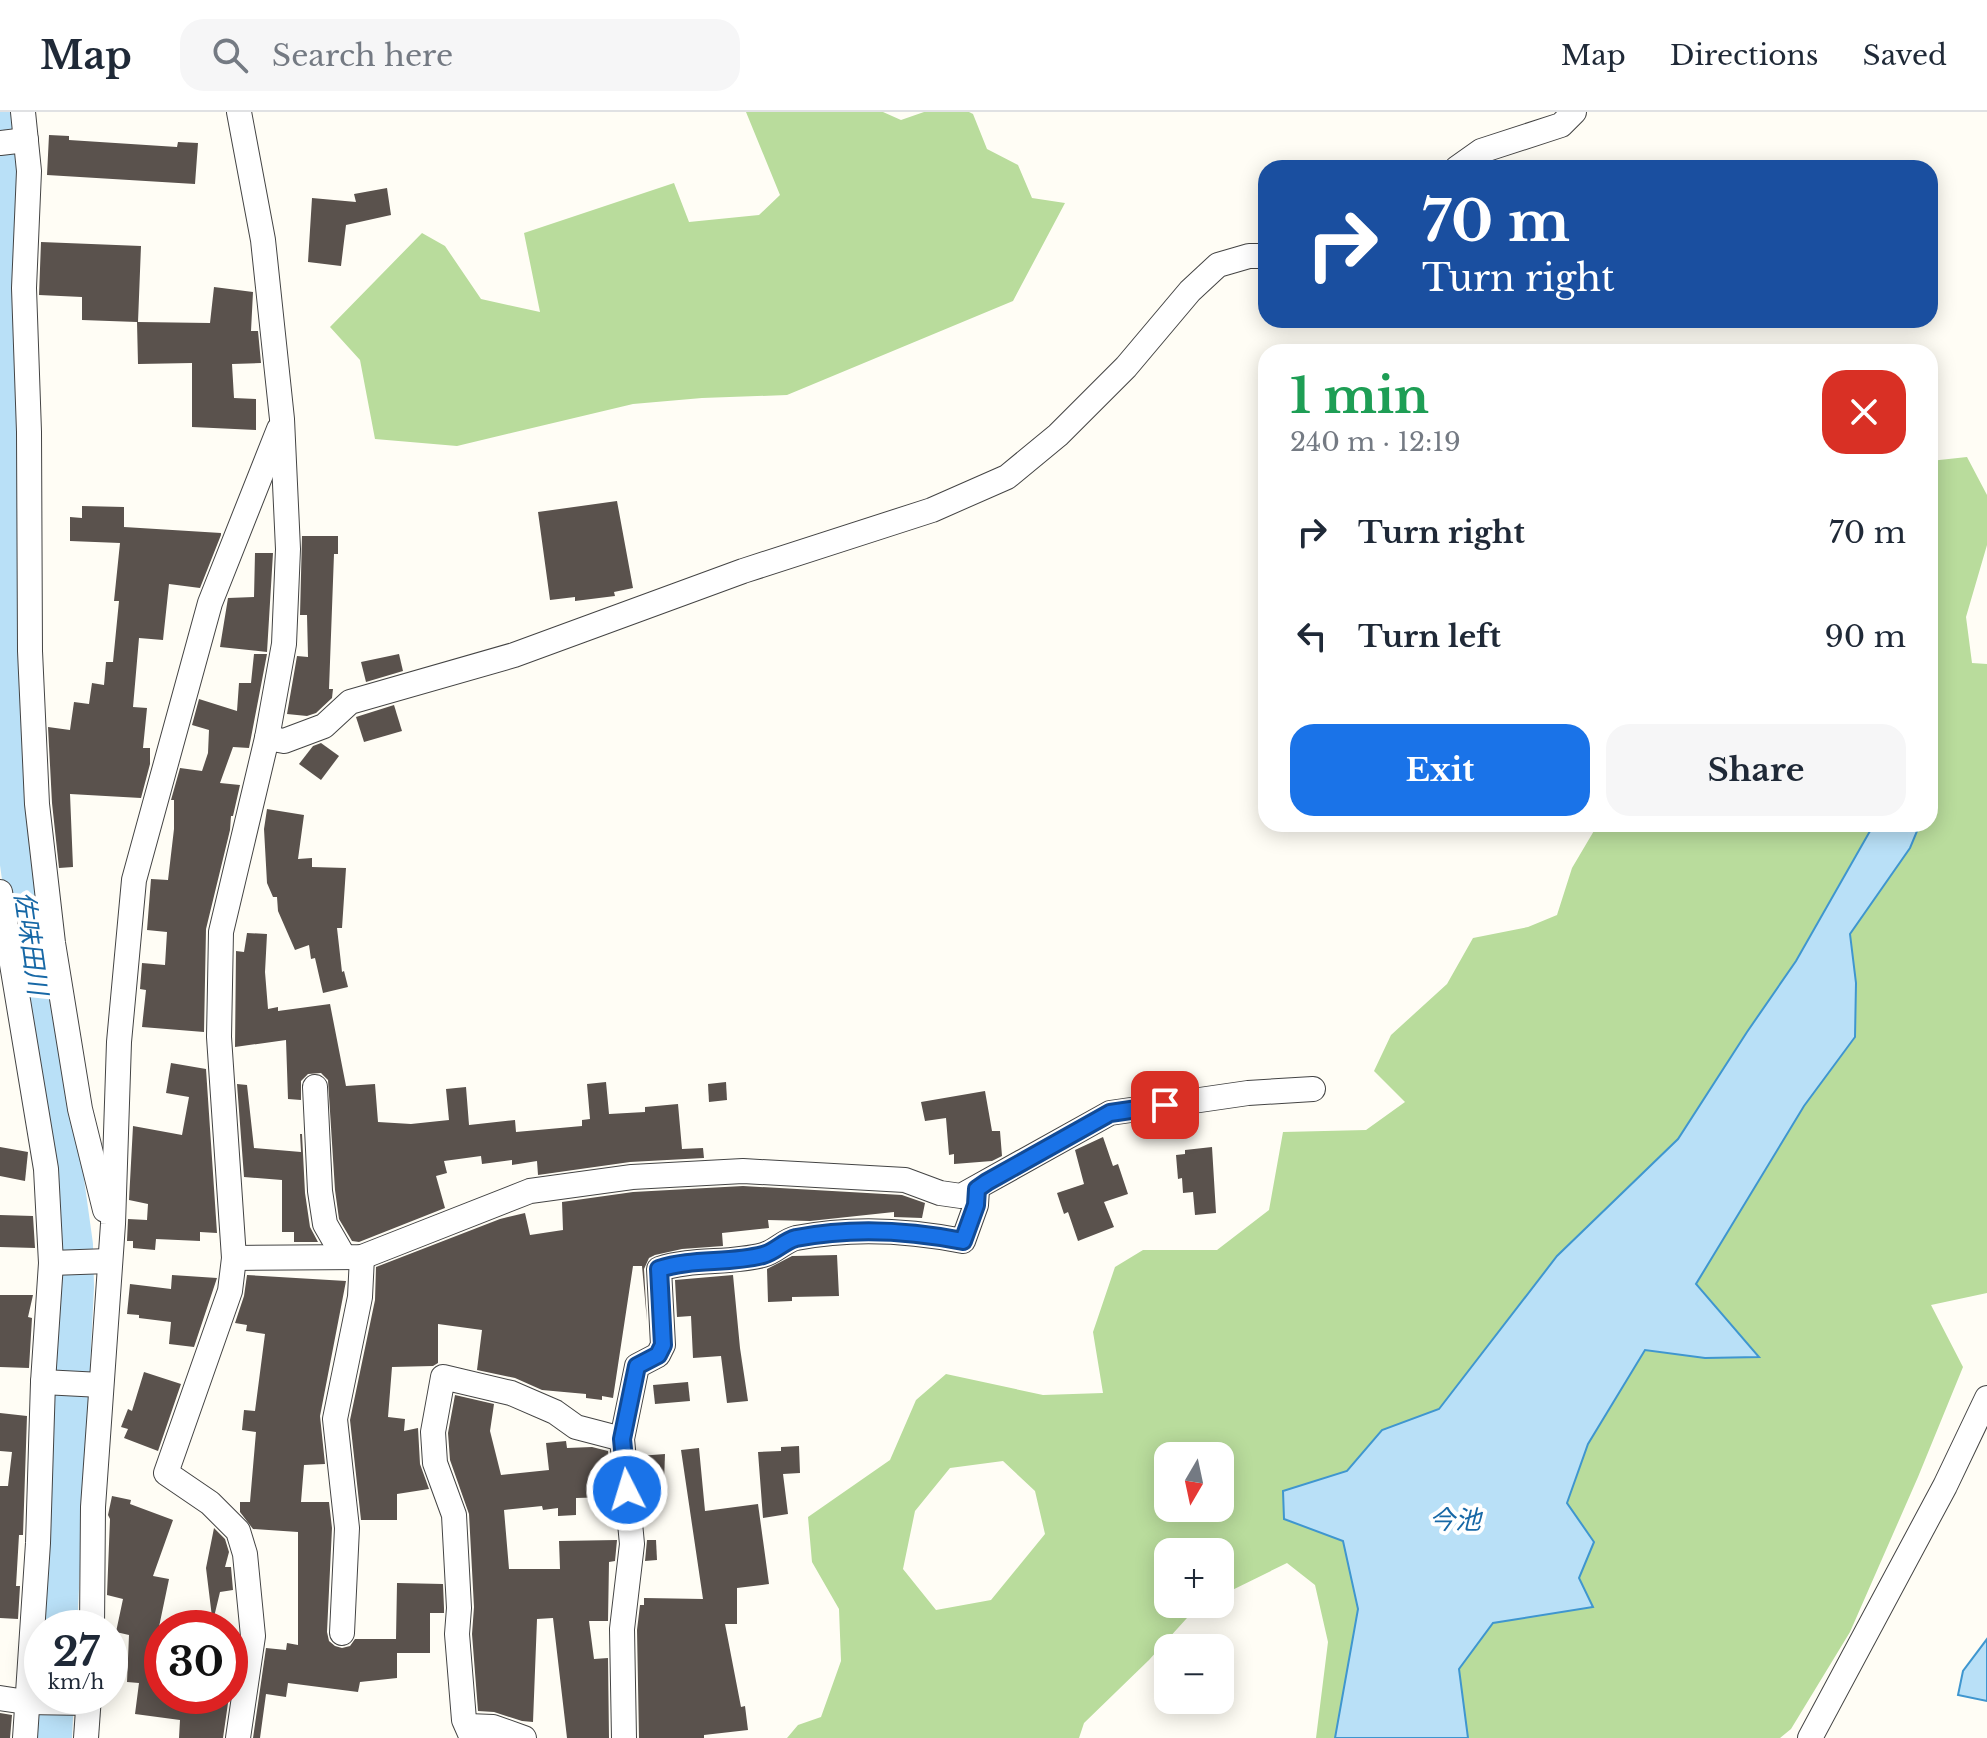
<!DOCTYPE html>
<html lang="en">
<head>
<meta charset="utf-8">
<style>
	body { margin:0; font-family:"Libre Baskerville","Noto Sans JP",serif; background:#f6f6f7; color:#1f2937; height:100vh; display:flex; flex-direction:column; font-size:30px; white-space:nowrap }
	* { box-sizing:border-box; margin:0 }
	p { font-size:26px; color:#747a83 }
	.icon { flex:none; width:44px; height:44px; fill:none; stroke:currentColor; stroke-width:2; stroke-linecap:round; stroke-linejoin:round }
	.map { position:relative; flex:1; overflow:hidden }
	.panel { position:absolute; left:1258px; top:232px; width:680px; height:488px; display:flex; flex-direction:column; background:#fff; border-radius:24px; box-shadow:0 4px 20px #0003 }
	.panel>* { flex:none }
	.banner { position:absolute; left:1258px; top:48px; width:680px; height:168px; border-radius:24px; box-shadow:0 4px 20px #0003; background:#1a4fa0; color:#fff; overflow:hidden }
	.needle { width:52px; rotate:189deg }
	.controls { position:absolute; left:1154px; top:1330px; display:grid; gap:16px }
	.controls a { display:grid; place-items:center; width:80px; height:80px; border-radius:16px; background:#fff; box-shadow:0 4px 20px #0003; font-size:40px }
	.speed { position:absolute; left:24px; top:1498px; display:flex; gap:16px; font-size:40px; font-weight:700; text-align:center }
	.speed>* { display:grid; place-content:center; width:104px; height:104px; border-radius:50%; background:#fff; box-shadow:0 4px 20px #0003; line-height:1 }
	.speed small { font-size:20px; font-weight:400 }
	.speed .limit { border:12px solid #d22; background:#fff; color:#111 }
	.pin { position:absolute; display:grid; place-items:center; width:68px; height:68px; color:#fff; margin:-34px; border-radius:16px; box-shadow:0 4px 12px #0006 }
	.me { position:absolute; width:88px; margin:-44px; rotate:355deg; stroke-linejoin:round; filter:drop-shadow(0 0 6px #0008) }
	.turn { display:flex; align-items:center; gap:28px; height:168px; padding:0 32px; font-size:36px }
	.turn .icon { width:104px; height:104px; stroke-width:2.5 }
	.turn b { display:block; font-size:56px; line-height:68px }
	.round { display:grid; place-items:center; flex:none; width:84px; height:84px; border-radius:24px; background:#f6f6f7 }
	.summary { display:flex; align-items:center; justify-content:space-between; height:136px; padding:0 32px }
	h1 { font-size:48px; font-weight:700; line-height:60px; color:#1e9e55 }
	.button { display:flex; gap:16px; margin-top:auto; padding:16px 32px }
	.button a { flex:1; height:92px; border-radius:24px; background:#1a73e8; color:#fff; font-size:32px; font-weight:700; line-height:92px; text-align:center }
	.button a+a { background:#f6f6f7; color:#1f2937 }
	ul { padding:0; list-style:none }
	li { display:flex; align-items:center; gap:24px; height:104px; padding:0 32px }
	li div { flex:1 }
	li b { display:block; font-size:30px }
	li em { font-style:normal }
	header { display:flex; align-items:center; gap:48px; box-sizing:border-box; height:112px; padding:0 40px; background:#fff; border-bottom:2px solid #e0e1e3 }
	header strong { font-size:38px }
	nav { display:flex; gap:44px; margin-inline-start:auto; font-size:28px }
	.search { width:560px; height:72px; background:#f6f6f7; display:flex; align-items:center; gap:20px; box-sizing:border-box; padding:0 28px; border-radius:24px; color:#747a83; font-size:30px }
	.map>svg:first-child { display:block }
	.forest { fill:#b9dc9c; fill-rule:evenodd }
	.water { fill:#b9e0f7; stroke:#3f96cf; stroke-width:2 }
	.lines { fill:none; stroke-linecap:round; stroke-linejoin:round }
	.river { stroke:#b9e0f7; stroke-width:40 }
	.building { fill:#5a524d }
	.minor-casing { stroke:#444; stroke-width:26 }
	.minor { stroke:#fff; stroke-width:24 }
	.route-casing { stroke:#114b97; stroke-width:20 }
	.route { stroke:#1a73e8; stroke-width:14 }
	.labels { text-anchor:middle; stroke-width:8; stroke-linejoin:round; paint-order:stroke }
	.water-label { font-size:26px; font-style:italic; fill:#1768a6; stroke:#fff }
</style>
</head>
<body>
<header>
<strong>Map</strong>
<div class="search"><svg class="icon" aria-label="search" viewBox="0 0 24 24"><circle cx="10" cy="10" r="6"/><path d="M15 15l6 6"/></svg>Search here</div>
<nav><a>Map</a><a>Directions</a><a>Saved</a></nav>
</header>
<div class="map">
<svg width="1987" height="1626" viewBox="0 0 1987 1626">
	<rect width="100%" height="100%" fill="#fffdf5"/>
	<!-- forest -->
	<g class="forest">
		<polygon points="746,0 883,0 901,8 924,0 969,0 973,2 987,37 1018,53 1032,86 1065,91 1013,189 787,283 702,286 633,292 457,334 375,327 360,248 330,215 422,121 445,134 481,187 540,200 524,121 674,71 689,110 759,103 780,83"/>
		<polygon points="1967,345 1987,383 1987,433 1966,505 1972,551 1987,552 1987,1181 1931,1193 1963,1255 1918,1365 1850,1520 1791,1617 1780,1626 1468,1626 1459,1557 1493,1511 1593,1494 1578,1466 1594,1430 1567,1392 1588,1332 1645,1238 1705,1246 1696,1172 1804,994 1855,926 1856,871 1850,822 1910,736 1920,712 1930,712 1930,349"/>
		<path d="M1598 712H1874L1796 849 1747 920 1678 1027 1557 1144 1439 1297 1382 1318 1347 1359 1283 1379 1284 1407 1343 1428 1358 1497 1335 1626H1316L1328 1530 1315 1473 1287 1451 1220 1484V1440H1168V1492H1204L1196 1496 1149 1548 1084 1611 1079 1626H787L798 1613 821 1605 841 1549 839 1497 812 1450 808 1405 890 1348 916 1288 946 1262 1043 1283 1103 1281 1093 1220 1115 1155 1143 1138H1217L1269 1098 1283 1020 1366 1018 1405 990 1374 959 1391 923 1447 872 1473 826 1528 815 1557 803 1572 756ZM1168 1344H1220V1396H1168ZM1003 1349 1035 1379 1045 1422 991 1488 936 1498 903 1457 915 1399 950 1356Z"/>
	</g>
	<!-- water -->
	<g class="water">
		<polygon points="1874,712 1920,712 1910,736 1850,822 1856,871 1855,925 1804,994 1696,1172 1759,1245 1705,1246 1645,1238 1588,1332 1567,1391 1594,1430 1579,1466 1593,1495 1493,1511 1459,1557 1468,1626 1335,1626 1358,1497 1343,1429 1284,1407 1283,1379 1347,1359 1382,1318 1439,1297 1557,1144 1678,1027 1747,920 1796,849"/>
		<polygon points="1987,1527 1987,1589 1958,1583 1963,1559"/>
	</g>
	<g class="lines">
		<!-- river -->
		<g class="river">
			<polyline points="2,0 8,248 5,599 15,716 73,1133 74,1175 57,1516"/>
			<polyline points="52,1626 54,1584"/>
		</g>
	</g>
	<!-- building -->
	<g class="building">
		<polygon points="49,23 69,24 69,28 177,35 178,30 198,31 195,72 47,63"/>
		<polygon points="387,76 391,103 346,113 341,154 308,150 312,86 356,90 354,82"/>
		<polygon points="41,130 141,134 138,210 210,211 214,175 253,180 251,219 258,219 261,251 232,252 234,286 256,287 256,318 192,315 192,251 138,252 137,210 82,208 82,185 39,183"/>
		<polygon points="617,389 633,476 614,480 615,484 575,489 575,485 550,488 538,400"/>
		<polygon points="82,394 124,395 124,415 221,421 221,423 200,476 169,472 163,528 139,526 133,595 147,596 143,636 150,636 150,652 141,686 70,682 73,755 59,756 52,691 48,615 70,618 74,590 89,592 92,571 104,573 106,550 113,550 119,489 114,489 120,431 70,429 70,405 82,406"/>
		<polygon points="302,424 338,424 338,442 334,442 329,577 333,577 332,586 316,601 307,604 287,602 297,544 308,545 307,503 300,503"/>
		<polygon points="255,441 273,441 267,540 220,535 228,486 254,485"/>
		<polygon points="254,542 267,542 249,636 233,635 220,671 240,673 233,704 231,704 230,718 206,817 204,920 142,915 146,878 140,877 142,851 165,853 167,820 147,818 151,767 168,768 174,717 174,688 171,688 180,656 202,659 208,641 209,618 192,613 199,587 237,599 239,571 251,571"/>
		<polygon points="399,542 403,559 366,570 361,550"/>
		<polygon points="394,593 402,619 364,630 356,605"/>
		<polygon points="321,631 339,644 321,668 299,652 313,634"/>
		<polygon points="267,697 304,703 298,747 312,746 312,755 346,756 342,816 337,816 342,860 344,859 348,875 323,881 315,846 311,847 309,833 295,838 278,799 277,785 273,785 267,771 264,717"/>
		<polygon points="247,821 267,822 265,860 268,897 278,895 278,899 330,892 346,974 375,972 378,1010 411,1012 449,1008 446,977 466,975 469,1013 515,1008 516,1020 582,1014 582,1008 590,1007 587,972 606,970 609,1002 645,1000 645,995 678,992 682,1037 703,1036 704,1046 630,1050 538,1063 537,1049 512,1053 512,1048 482,1052 481,1044 444,1049 447,1061 436,1064 445,1096 359,1130 352,1129 339,1107 335,1078 328,968 321,961 308,962 301,969 301,988 288,987 286,928 235,935 236,839 244,840"/>
		<polygon points="171,951 206,957 217,1121 200,1120 200,1129 156,1127 155,1138 133,1136 133,1129 127,1129 128,1107 147,1108 148,1092 129,1088 133,1014 182,1023 189,985 166,981"/>
		<polygon points="726,970 727,988 709,990 708,972"/>
		<polygon points="237,972 247,973 254,1036 301,1040 300,1022 302,1022 305,1081 310,1115 318,1130 294,1130 294,1120 282,1120 282,1068 244,1065"/>
		<polygon points="985,979 992,1019 1000,1019 1002,1044 992,1049 954,1052 954,1042 949,1043 946,1006 925,1009 921,990"/>
		<polygon points="1103,1025 1113,1054 1118,1052 1128,1082 1104,1090 1114,1115 1078,1129 1068,1100 1064,1102 1057,1081 1084,1072 1075,1038"/>
		<polygon points="0,1035 28,1040 25,1069 0,1064"/>
		<polygon points="1212,1035 1216,1101 1195,1103 1193,1080 1183,1081 1182,1066 1178,1067 1176,1043 1185,1042 1185,1038"/>
		<polygon points="743,1074 902,1083 925,1091 922,1106 894,1105 894,1100 810,1109 768,1108 769,1116 722,1121 723,1134 682,1137 655,1143 649,1146 644,1157 647,1209 642,1154 633,1154 613,1286 602,1284 602,1288 586,1286 586,1282 542,1278 515,1266 477,1258 482,1218 438,1212 438,1251 433,1254 392,1255 388,1305 405,1307 404,1319 418,1316 420,1352 429,1377 397,1382 397,1408 361,1408 350,1308 375,1188 376,1155 500,1107 525,1101 530,1123 563,1118 562,1090 633,1080"/>
		<polygon points="0,1103 33,1104 35,1136 0,1135"/>
		<polygon points="837,1143 839,1184 792,1185 792,1189 768,1190 767,1157 792,1144"/>
		<polygon points="172,1163 217,1166 194,1235 169,1232 171,1210 139,1206 139,1203 127,1202 130,1172 171,1177"/>
		<polygon points="247,1163 346,1169 320,1304 325,1352 304,1353 301,1390 329,1390 332,1416 327,1520 329,1529 335,1534 342,1536 350,1534 355,1527 396,1527 397,1471 443,1472 444,1496 444,1501 430,1501 430,1541 397,1541 397,1566 360,1570 358,1580 288,1571 286,1585 266,1582 260,1626 253,1626 266,1536 286,1538 287,1531 298,1533 298,1420 253,1417 240,1400 240,1390 250,1390 256,1320 242,1318 244,1298 255,1299 265,1222 246,1219 247,1213 235,1211 244,1184"/>
		<polygon points="733,1163 740,1236 748,1289 727,1291 721,1244 693,1246 691,1204 677,1205 675,1168"/>
		<polygon points="0,1183 33,1183 28,1205 32,1206 29,1256 0,1255"/>
		<polygon points="144,1260 181,1272 158,1339 124,1326 128,1317 121,1315 128,1297 132,1299"/>
		<polygon points="688,1270 690,1289 655,1292 653,1273"/>
		<polygon points="455,1283 494,1292 490,1319 501,1363 549,1358 546,1331 566,1329 567,1336 592,1335 608,1339 612,1385 576,1386 576,1403 558,1404 558,1396 543,1398 542,1394 504,1398 509,1457 560,1457 559,1429 617,1428 615,1449 609,1450 608,1509 589,1509 594,1547 608,1546 609,1626 567,1626 553,1506 537,1507 533,1610 522,1609 494,1600 478,1599 472,1522 474,1495 469,1402 450,1348 448,1321"/>
		<polygon points="0,1301 27,1304 23,1423 19,1423 16,1474 20,1474 18,1507 0,1506 0,1374 8,1374 12,1340 0,1339"/>
		<polygon points="799,1334 800,1361 783,1362 788,1402 763,1406 758,1340 781,1339 781,1335"/>
		<polygon points="699,1336 705,1399 758,1392 769,1472 737,1476 737,1512 725,1512 741,1595 745,1594 748,1618 704,1623 704,1626 639,1626 637,1518 640,1493 644,1493 644,1486 703,1487 681,1338"/>
		<polygon points="665,1342 664,1370 641,1371 639,1344"/>
		<polygon points="112,1384 131,1388 130,1392 173,1408 153,1464 169,1467 150,1558 162,1559 162,1584 229,1584 223,1626 179,1626 180,1608 135,1602 139,1571 127,1570 129,1523 116,1520 123,1487 107,1483 110,1407 108,1403"/>
		<polygon points="214,1416 225,1427 229,1440 225,1455 231,1455 233,1478 220,1480 214,1505 212,1505 206,1456"/>
		<polygon points="647,1428 656,1428 657,1448 645,1449"/>
		<polygon points="0,1601 12,1603 10,1626 0,1626"/>
	</g>
	<g class="lines">
		<!-- minor casing -->
		<g class="minor-casing">
			<g id="minor">
				<polyline points="23,0 29,59 24,176 29,320 30,539 37,692 53,831 80,997 105,1098"/>
				<polyline points="0,31 26,28"/>
				<polyline points="1457,56 1481,39 1561,13 1574,0"/>
				<polyline points="267,626 284,629 324,614 350,590 514,543 743,459 932,398 1007,365 1058,323 1126,255 1190,179 1218,153 1249,144 1266,144"/>
				<polyline points="0,780 46,1057 51,1151 43,1270 38,1431 25,1626"/>
				<polyline points="315,975 320,1079 325,1112 344,1145"/>
				<polyline points="234,1146 362,1145 530,1079 632,1065 743,1059 905,1068 940,1081 961,1084 1110,1001 1248,981 1313,977"/>
				<polyline points="51,1151 109,1149"/>
				<polyline points="43,1270 101,1273"/>
				<polyline points="92,1516 93,1395 113,1112 119,930 134,768 210,491 279,317"/>
				<polyline points="342,1521 347,1416 335,1307 360,1185 362,1145"/>
				<polyline points="0,1586 26,1590 88,1591"/>
				<polyline points="468,1614 493,1615 524,1626"/>
				<polyline points="86,1626 89,1584"/>
				<polyline points="238,1626 253,1524 245,1442 238,1419 210,1391 166,1361 230,1179 234,1146 219,925 221,820 267,626 284,532 288,437 282,307 263,128 239,0"/>
				<polyline points="472,1626 464,1608 457,1522 459,1496 454,1403 435,1351 433,1320 443,1265 511,1281 555,1300 576,1315 622,1327"/>
				<path d="M624 1626 622 1517 632 1432 622 1327 637 1254 658 1243 663 1233 659 1157C693 1146 729 1152 763 1143 775 1140 784 1129 796 1126 852 1115 908 1118 963 1129L976 1093 977 1077"/>
				<polyline points="1810,1626 1945,1374 1987,1286"/>
			</g>
		</g>
		<!-- minor -->
		<use href="#minor" class="minor"/>
	</g>
	<g class="lines">
		<!-- route casing -->
		<g class="route-casing">
			<path id="route" d="M627 1378 622 1327 637 1254 658 1243 663 1233 659 1157C692 1146 729 1152 763 1143 775 1140 784 1129 796 1126 852 1115 908 1118 963 1129L976 1093 977 1077 987 1070 1110 1001 1165 993"/>
		</g>
		<!-- route -->
		<use href="#route" class="route"/>
	</g>
	<g class="labels">
		<!-- water labels -->
		<g class="water-label">
			<text transform="translate(31 831) rotate(82)" y="9">佐味田川</text>
			<text x="1455" y="1417">今池</text>
		</g>
	</g>
</svg>
<div class="controls">
<a><svg class="needle" viewBox="-14 -14 28 28"><path d="M0-13l5 13h-10z" fill="#e53935"/><path d="M0 13l5-13h-10z" fill="#747a83"/></svg></a>
<a>+</a>
<a>−</a>
</div>
<div class="speed"><div>27<small>km/h</small></div><div class="limit">30</div></div>
<div class="pin" style="left:1165px;top:993px;background:#d93025"><svg class="icon" aria-label="arrive" viewBox="0 0 24 24"><path d="M6 21V4h12l-3 4 3 4H6"/></svg></div>
<svg class="me" style="left:627px;top:1378px" viewBox="-20 -20 40 40"><circle r="17" fill="#1a73e8" stroke="#fff" stroke-width="3"/><path d="M0-11L8 9 0 5-8 9z" fill="#fff"/></svg>
<div class="banner">
<div class="turn"><svg class="icon" aria-label="right" viewBox="0 0 24 24"><path d="M7 20v-9h11M14 6l5 5-5 5"/></svg><div><b>70 m</b>Turn right</div></div>
</div>
<section class="panel">
<div class="summary"><div><h1>1 min</h1><p>240 m · 12:19</p></div><a class="round" style="background:#d93025;color:#fff"><svg class="icon" aria-label="close" viewBox="0 0 24 24"><path d="M6 6l12 12M18 6L6 18"/></svg></a></div>
<ul>
<li><svg class="icon" aria-label="right" viewBox="0 0 24 24"><path d="M7 20v-9h11M14 6l5 5-5 5"/></svg><div><b>Turn right</b></div><em>70 m</em></li>
<li><svg class="icon" aria-label="left" viewBox="0 0 24 24"><path d="M17 20v-9H6M10 6l-5 5 5 5"/></svg><div><b>Turn left</b></div><em>90 m</em></li>
</ul>
<div class="button"><a>Exit</a><a>Share</a></div>
</section>
</div>
</body>
</html>
